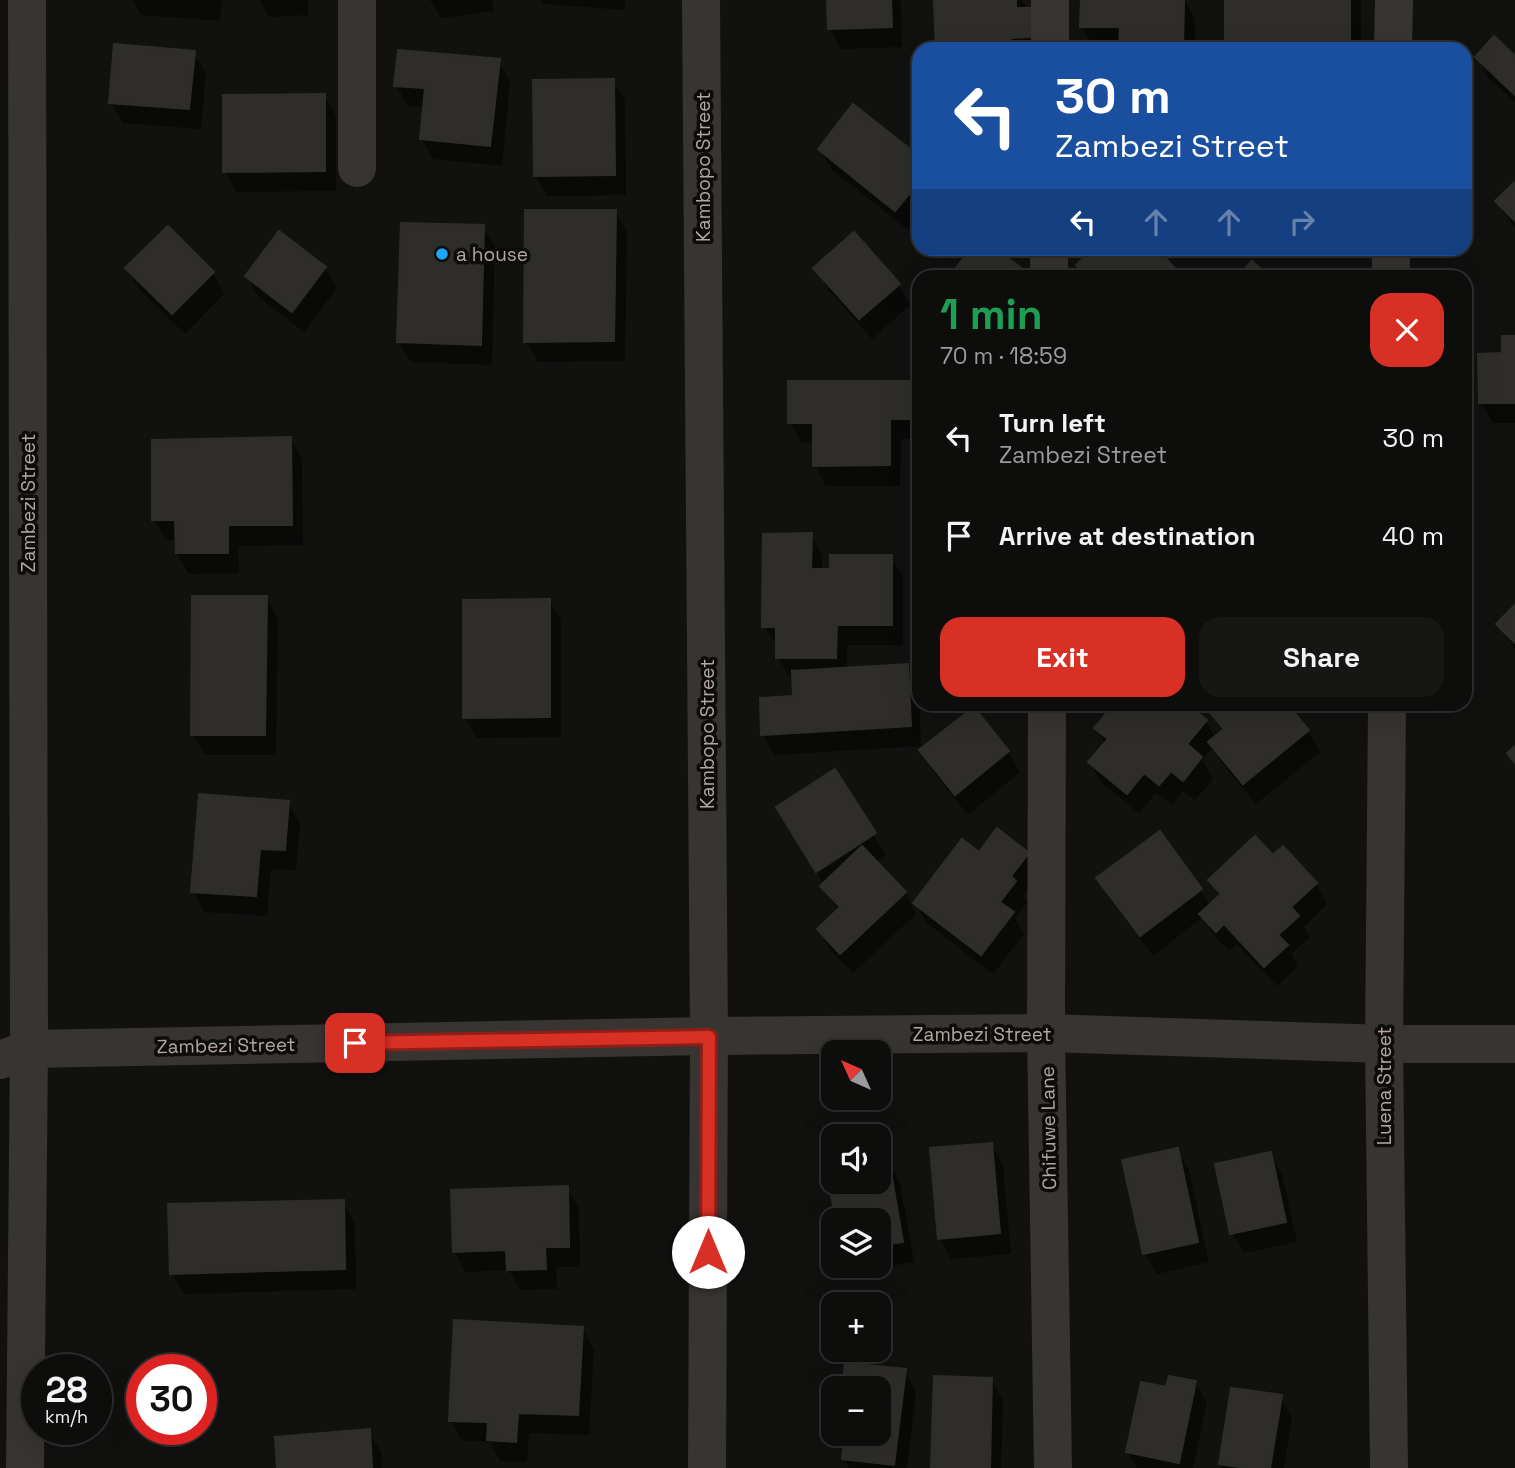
<!DOCTYPE html>
<html lang="en">
<head>
<meta charset="utf-8">
<style>
	body { margin:0; font-family:"Space Grotesk",sans-serif; background:#161615; color:#f1f3f6; height:100vh; display:flex; flex-direction:column; font-size:26px; white-space:nowrap }
	* { box-sizing:border-box; margin:0 }
	p { font-size:23px; color:#9a9c9d }
	.icon { flex:none; width:38px; height:38px; fill:none; stroke:currentColor; stroke-width:2; stroke-linecap:round; stroke-linejoin:round }
	.map { position:relative; flex:1; overflow:hidden }
	.drawer { position:absolute; left:912px; top:270px; width:560px; height:441px; display:flex; flex-direction:column; background:#0d0d0c; border-radius:21px; box-shadow:0 7px 28px #0002,0 0 0 2px #2d2d2d }
	.drawer>* { flex:none }
	.guide { position:absolute; left:912px; top:42px; width:560px; height:214px; border-radius:21px; box-shadow:0 7px 28px #0002,0 0 0 2px #2d2d2d; background:#1a4fa0; color:#fff; overflow:hidden }
	.needle { width:46px; rotate:315deg }
	.fabs { position:absolute; left:821px; top:1040px; display:grid; gap:14px }
	.fabs a { display:grid; place-items:center; width:70px; height:70px; border-radius:14px; background:#0d0d0c; box-shadow:0 7px 28px #0002,0 0 0 2px #2d2d2d; font-size:35px }
	.speed { position:absolute; left:21px; top:1354px; display:flex; gap:14px; font-size:35px; font-weight:700; text-align:center }
	.speed>* { display:grid; place-content:center; width:91px; height:91px; border-radius:50%; background:#0d0d0c; box-shadow:0 7px 28px #0002,0 0 0 2px #2d2d2d; line-height:1 }
	.speed small { font-size:18px; font-weight:400 }
	.speed .limit { border:10px solid #d22; background:#fff; color:#111 }
	.pin { position:absolute; display:grid; place-items:center; width:60px; height:60px; color:#fff; margin:-30px; border-radius:14px; box-shadow:0 4px 10px #0006 }
	.me { position:absolute; width:77px; margin:-38px; rotate:0deg; stroke-linejoin:round; filter:drop-shadow(0 0 5px #0008) }
	.turn { display:flex; align-items:center; gap:24px; height:147px; padding:0 28px; font-size:32px }
	.turn .icon { width:91px; height:91px; stroke-width:2.5 }
	.turn b { display:block; font-size:49px; line-height:60px }
	.lanes { display:flex; align-items:center; height:66px; padding:0 28px; background:#0003; justify-content:center; gap:35px; direction:ltr }
	.lanes .off { opacity:.35 }
	.round { display:grid; place-items:center; flex:none; width:74px; height:74px; border-radius:21px; background:#161615 }
	.headline { display:flex; align-items:center; justify-content:space-between; height:119px; padding:0 28px }
	h1 { font-size:42px; font-weight:700; line-height:52px; color:#1e9e55 }
	.cta { display:flex; gap:14px; margin-top:auto; padding:14px 28px }
	.cta a { flex:1; height:80px; border-radius:21px; background:#d93025; color:#fff; font-size:28px; font-weight:700; line-height:80px; text-align:center }
	.cta a+a { background:#161615; color:#f1f3f6 }
	ul { padding:0; list-style:none }
	li { display:flex; align-items:center; gap:21px; height:98px; padding:0 28px }
	li div { flex:1 }
	li b { display:block; font-size:26px }
	li em { font-style:normal }
	.map>svg:first-child { display:block }
	.shadow { fill:#0007 }
	.building { fill:#2e2d2a; stroke:#2e2d2a; stroke-width:2 }
	.lines { fill:none; stroke-linecap:round; stroke-linejoin:round }
	.minor { stroke:#373431; stroke-width:38 }
	.route-casing { stroke:#8d1f18; stroke-width:18 }
	.route { stroke:#d93025; stroke-width:12 }
	.poi-dot { fill:#1aa5ff; stroke:#0c0c0b; stroke-width:2.5 }
	.labels { text-anchor:middle; stroke-width:7; stroke-linejoin:round; paint-order:stroke }
	.street-label { font-size:19px; fill:#b3a8a0; stroke:#0c0c0b }
	.poi-label { font-size:19px; fill:#b3a8a0; stroke:#0c0c0b; text-anchor:start }
</style>
</head>
<body>
<div class="map">
<svg width="1515" height="1468" viewBox="0 0 1515 1468">
	<rect width="100%" height="100%" fill="#111110"/>
	<!-- shadow -->
	<g class="shadow">
		<polygon points="133,0 222,0 220,21 141,15"/>
		<polygon points="259,0 308,0 308,15 269,17"/>
		<polygon points="430,0 492,0 494,11 441,18"/>
		<polygon points="541,0 625,0 625,10 544,4"/>
		<polygon points="829,0 901,0 902,47 841,49 830,29"/>
		<polygon points="936,0 1021,0 1041,30 1042,49 937,49"/>
		<polygon points="1083,0 1185,0 1195,19 1195,49 1094,47 1082,27"/>
		<rect x="1227" y="0" width="134" height="49"/>
		<polygon points="194,53 206,73 201,129 123,123 111,102"/>
		<polygon points="1477,57 1515,58 1515,102 1489,78"/>
		<polygon points="499,61 510,82 502,166 433,159 422,139 425,107 408,106 396,85"/>
		<polygon points="613,81 625,101 626,195 547,196 535,175"/>
		<polygon points="324,95 336,116 336,191 237,192 225,172"/>
		<polygon points="820,149 919,158 919,216 908,230 832,170"/>
		<polygon points="1515,184 1515,228 1497,202"/>
		<polygon points="615,212 627,232 625,361 538,362 526,341"/>
		<polygon points="483,227 495,247 492,365 411,362 399,342"/>
		<polygon points="168,229 213,273 224,294 185,334 139,289 127,269"/>
		<polygon points="973,248 1024,272 1027,276 953,276"/>
		<polygon points="1154,248 1180,276 1085,276 1078,265"/>
		<polygon points="325,268 337,288 304,332 259,297 247,277"/>
		<polygon points="816,268 898,285 910,305 872,339 827,288"/>
		<polygon points="1515,337 1515,423 1493,423 1481,402"/>
		<polygon points="919,383 919,439 901,439 900,486 826,486 815,465 815,443 802,443 790,422"/>
		<polygon points="290,439 302,459 303,545 238,546 239,573 189,574 177,553 177,540 166,540 154,520"/>
		<polygon points="811,535 822,556 822,571 891,556 903,577 903,645 847,645 847,669 907,666 919,686 921,746 775,755 763,735 795,697 794,678 790,678 778,657 778,647 764,626"/>
		<polygon points="266,598 278,619 276,755 205,755 193,734"/>
		<polygon points="549,600 561,621 561,737 477,738 465,718"/>
		<polygon points="1515,608 1515,649 1498,624"/>
		<polygon points="1116,704 1184,704 1206,721 1216,739 1224,732 1204,704 1285,704 1308,731 1320,752 1256,804 1222,763 1213,747 1202,760 1213,779 1195,800 1183,791 1172,805 1156,793 1139,813 1102,783 1090,763 1106,744 1096,728"/>
		<polygon points="973,709 1008,752 1020,772 968,815 933,771 921,751"/>
		<polygon points="834,772 886,855 875,862 905,893 916,914 853,973 831,950 819,929 838,911 822,886 824,884 790,828"/>
		<polygon points="288,802 300,823 296,870 271,869 267,916 205,912 193,892"/>
		<polygon points="979,854 1028,854 1040,875 1023,896 1027,902 1015,918 1024,934 993,974 927,923 915,903"/>
		<polygon points="1273,858 1316,884 1327,904 1304,927 1310,937 1291,954 1298,966 1277,986 1237,944 1229,951 1214,935 1203,917 1153,956 1110,899 1099,879 1201,890 1210,906 1220,897 1211,880"/>
		<polygon points="991,1144 1003,1165 1011,1254 951,1259 940,1239 932,1150"/>
		<polygon points="1177,1150 1189,1170 1209,1262 1157,1274 1145,1254 1125,1161"/>
		<polygon points="1270,1153 1282,1174 1297,1242 1244,1253 1232,1233"/>
		<polygon points="888,1163 900,1183 914,1262 868,1270 865,1265 878,1265 878,1220 841,1220 836,1211 829,1173 833,1172 833,1181 878,1181"/>
		<polygon points="567,1188 579,1209 580,1267 556,1267 557,1289 520,1290 509,1270 466,1272 454,1251"/>
		<polygon points="343,1202 355,1223 356,1289 184,1294 172,1273"/>
		<polygon points="582,1328 594,1349 589,1435 529,1433 527,1462 500,1461 490,1442 462,1441 450,1420"/>
		<polygon points="905,1371 916,1392 907,1468 849,1468 844,1459 845,1443 840,1433 878,1433"/>
		<polygon points="991,1380 1003,1401 1001,1468 933,1468"/>
		<polygon points="1195,1382 1207,1403 1193,1468 1137,1468 1128,1452 1168,1389"/>
		<polygon points="1280,1397 1292,1417 1284,1468 1223,1468 1221,1464"/>
		<polygon points="369,1431 381,1452 382,1468 279,1468"/>
	</g>
	<!-- building -->
	<g class="building">
		<polygon points="827,0 891,0 892,27 828,29"/>
		<polygon points="934,0 1016,0 1016,8 1030,8 1031,37 1011,38 1011,49 936,49"/>
		<polygon points="1081,0 1184,0 1183,49 1119,49 1120,27 1080,27"/>
		<rect x="1225" y="0" width="125" height="49"/>
		<polygon points="1494,36 1515,56 1515,95 1475,57"/>
		<polygon points="114,44 195,51 189,109 109,103"/>
		<polygon points="398,50 500,59 490,146 420,139 425,88 394,86"/>
		<polygon points="614,79 615,175 534,176 533,80"/>
		<polygon points="325,94 325,171 223,172 223,95"/>
		<polygon points="853,104 919,156 919,182 895,211 818,149"/>
		<polygon points="1515,182 1515,221 1495,201"/>
		<polygon points="525,210 616,210 614,341 524,342"/>
		<polygon points="401,223 484,225 481,345 397,342"/>
		<polygon points="168,226 214,272 172,314 125,268"/>
		<polygon points="279,231 326,267 292,312 245,276"/>
		<polygon points="854,232 900,284 859,319 813,268"/>
		<polygon points="971,248 995,248 1025,271 1021,276 950,276"/>
		<polygon points="1094,248 1131,248 1134,252 1138,248 1156,248 1182,276 1087,276 1076,265"/>
		<polygon points="1252,261 1269,276 1238,276"/>
		<polygon points="1502,336 1515,336 1515,403 1479,403 1478,354 1502,353"/>
		<polygon points="788,381 919,381 919,419 890,419 890,465 813,466 813,423 788,423"/>
		<polygon points="291,437 292,525 228,525 228,553 176,553 175,520 152,520 152,440"/>
		<polygon points="812,533 811,569 830,569 830,555 892,555 892,625 837,625 836,658 776,658 776,627 762,627 763,534"/>
		<polygon points="192,596 267,596 265,735 191,735"/>
		<polygon points="550,599 550,717 463,718 463,600"/>
		<polygon points="1515,605 1515,643 1496,624"/>
		<polygon points="908,664 911,726 761,735 760,698 793,696 792,671"/>
		<polygon points="1114,704 1186,704 1207,720 1187,744 1202,757 1183,781 1171,771 1159,785 1144,773 1127,794 1088,762 1108,739 1094,728"/>
		<polygon points="1203,704 1287,704 1309,730 1243,784 1208,742 1224,729"/>
		<polygon points="974,707 1009,751 955,795 919,750"/>
		<polygon points="1515,746 1515,763 1507,753"/>
		<polygon points="835,769 876,833 816,872 776,807"/>
		<polygon points="199,794 289,801 285,850 260,849 256,896 191,892"/>
		<polygon points="997,828 1029,853 1011,876 1016,881 1000,902 1014,912 981,955 913,903 962,839 979,852"/>
		<polygon points="1160,831 1202,889 1140,936 1096,878"/>
		<polygon points="1255,836 1273,855 1283,846 1317,883 1291,907 1299,916 1278,935 1288,945 1264,967 1224,924 1216,932 1199,914 1221,894 1208,880"/>
		<polygon points="862,846 906,892 840,954 817,929 840,907 820,886"/>
		<polygon points="992,1143 1000,1233 938,1239 930,1148"/>
		<polygon points="1178,1148 1198,1242 1143,1254 1122,1160"/>
		<polygon points="1271,1152 1286,1222 1230,1234 1215,1164"/>
		<polygon points="889,1161 903,1242 878,1246 878,1220 849,1220 847,1209 834,1212 827,1171 833,1170 833,1181 878,1181 878,1163"/>
		<polygon points="568,1186 569,1247 545,1247 546,1269 507,1270 506,1250 453,1252 451,1190"/>
		<polygon points="344,1200 345,1269 170,1274 168,1204"/>
		<polygon points="454,1320 583,1327 578,1415 518,1413 516,1442 487,1440 488,1422 449,1421"/>
		<polygon points="845,1363 906,1369 894,1465 842,1459 845,1433 878,1433 878,1388 842,1388"/>
		<polygon points="934,1376 992,1378 990,1468 931,1468"/>
		<polygon points="1169,1376 1196,1381 1179,1463 1126,1452 1141,1382 1166,1387"/>
		<polygon points="1231,1388 1282,1395 1270,1468 1246,1468 1219,1464"/>
		<polygon points="370,1429 372,1468 277,1468 275,1437"/>
	</g>
	<g class="lines">
		<!-- minor -->
		<g class="minor">
			<polyline points="27,0 29,1049 709,1036 1046,1033 1384,1044 1515,1044"/>
			<polyline points="357,0 357,168"/>
			<polyline points="701,0 709,1036 707,1468"/>
			<polyline points="1050,49 1050,0"/>
			<polyline points="1393,49 1394,0"/>
			<polyline points="1049,276 1049,248"/>
			<polyline points="1391,276 1391,248"/>
			<polyline points="1047,704 1046,1033 1053,1468"/>
			<polyline points="1387,704 1384,1044 1389,1468"/>
			<polyline points="0,1060 29,1049 25,1468"/>
		</g>
	</g>
	<g class="lines">
		<!-- route casing -->
		<g class="route-casing">
			<polyline id="route" points="355,1043 709,1037 708,1252"/>
		</g>
		<!-- route -->
		<use href="#route" class="route"/>
	</g>
	<!-- markers -->
	<circle class="poi-dot" cx="442" cy="254" r="7"/>
	<g class="labels">
		<!-- street labels -->
		<g class="street-label">
			<text transform="translate(703 167) rotate(-90)" y="7">Kambopo Street</text>
			<text transform="translate(28 503) rotate(-90)" y="7">Zambezi Street</text>
			<text transform="translate(707 734) rotate(-90)" y="7">Kambopo Street</text>
			<text x="982" y="1041">Zambezi Street</text>
			<text transform="translate(226 1045) rotate(-1)" y="7">Zambezi Street</text>
			<text transform="translate(1384 1086) rotate(-90)" y="7">Luena Street</text>
			<text transform="translate(1048 1128) rotate(-91)" y="7">Chifuwe Lane</text>
		</g>
		<!-- poi labels -->
		<g class="poi-label">
			<text x="456" y="261">a house</text>
		</g>
	</g>
</svg>
<div class="fabs">
<a><svg class="needle" viewBox="-14 -14 28 28"><path d="M0-13l5 13h-10z" fill="#e53935"/><path d="M0 13l5-13h-10z" fill="#9a9c9d"/></svg></a>
<a><svg class="icon" aria-label="sound" viewBox="0 0 24 24"><path d="M4 9h4l5-4v14l-5-4H4zM17 9q2 3 0 6"/></svg></a>
<a><svg class="icon" aria-label="layers" viewBox="0 0 24 24"><path d="M12 4l9 5-9 5-9-5zM3 14l9 5 9-5"/></svg></a>
<a>+</a>
<a>−</a>
</div>
<div class="speed"><div>28<small>km/h</small></div><div class="limit">30</div></div>
<div class="pin" style="left:355px;top:1043px;background:#d93025"><svg class="icon" aria-label="arrive" viewBox="0 0 24 24"><path d="M6 21V4h12l-3 4 3 4H6"/></svg></div>
<svg class="me" style="left:708px;top:1252px" viewBox="-20 -20 40 40"><circle r="19" fill="#fff"/><path d="M0-13L10 11 0 6-10 11z" fill="#d93025"/></svg>
<div class="guide">
<div class="turn"><svg class="icon" aria-label="left" viewBox="0 0 24 24"><path d="M17 20v-9H6M10 6l-5 5 5 5"/></svg><div><b>30 m</b>Zambezi Street</div></div>
<div class="lanes"><svg class="icon" aria-label="left" viewBox="0 0 24 24"><path d="M17 20v-9H6M10 6l-5 5 5 5"/></svg><svg class="icon off" aria-label="ahead" viewBox="0 0 24 24"><path d="M12 20V5M6 11l6-6 6 6"/></svg><svg class="icon off" aria-label="ahead" viewBox="0 0 24 24"><path d="M12 20V5M6 11l6-6 6 6"/></svg><svg class="icon off" aria-label="right" viewBox="0 0 24 24"><path d="M7 20v-9h11M14 6l5 5-5 5"/></svg></div>
</div>
<section class="drawer">
<div class="headline"><div><h1>1 min</h1><p>70 m · 18:59</p></div><a class="round" style="background:#d93025;color:#fff"><svg class="icon" aria-label="close" viewBox="0 0 24 24"><path d="M6 6l12 12M18 6L6 18"/></svg></a></div>
<ul>
<li><svg class="icon" aria-label="left" viewBox="0 0 24 24"><path d="M17 20v-9H6M10 6l-5 5 5 5"/></svg><div><b>Turn left</b><p>Zambezi Street</p></div><em>30 m</em></li>
<li><svg class="icon" aria-label="arrive" viewBox="0 0 24 24"><path d="M6 21V4h12l-3 4 3 4H6"/></svg><div><b>Arrive at destination</b></div><em>40 m</em></li>
</ul>
<div class="cta"><a>Exit</a><a>Share</a></div>
</section>
</div>
</body>
</html>
